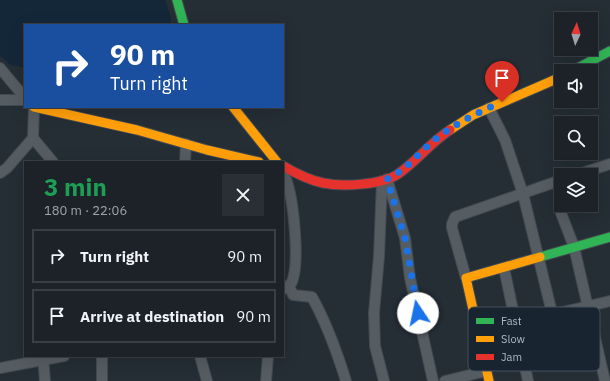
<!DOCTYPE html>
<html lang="en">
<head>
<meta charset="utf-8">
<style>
	body { margin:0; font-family:"IBM Plex Sans",sans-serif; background:#292f34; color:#f1f3f6; height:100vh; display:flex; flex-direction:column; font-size:15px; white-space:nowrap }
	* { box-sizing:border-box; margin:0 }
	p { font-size:13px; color:#a0a4a8 }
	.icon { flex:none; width:22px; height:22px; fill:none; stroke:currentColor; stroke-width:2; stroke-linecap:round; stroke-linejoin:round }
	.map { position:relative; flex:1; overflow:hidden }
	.drawer { position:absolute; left:24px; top:161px; width:260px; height:196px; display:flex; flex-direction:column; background:#1c2228; border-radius:0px; box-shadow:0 4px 16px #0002,0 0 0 1px #3a3f45 }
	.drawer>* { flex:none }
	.banner { position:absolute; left:24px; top:24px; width:260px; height:84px; border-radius:0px; box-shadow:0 4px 16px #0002,0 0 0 1px #3a3f45; background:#1a4fa0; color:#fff; overflow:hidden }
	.needle { width:26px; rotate:4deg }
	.controls { position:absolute; left:554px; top:12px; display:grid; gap:8px }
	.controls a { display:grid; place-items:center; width:44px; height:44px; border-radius:0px; background:#1c2228; box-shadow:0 4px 16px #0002,0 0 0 1px #3a3f45; font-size:20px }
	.pin { position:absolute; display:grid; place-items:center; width:34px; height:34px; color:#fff; margin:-41px -17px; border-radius:50% 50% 50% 0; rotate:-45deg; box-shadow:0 0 4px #0007 }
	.pin .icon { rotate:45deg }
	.me { position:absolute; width:44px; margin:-22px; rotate:349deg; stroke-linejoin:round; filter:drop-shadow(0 0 3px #0008) }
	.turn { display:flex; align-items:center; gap:14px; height:84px; padding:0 20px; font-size:18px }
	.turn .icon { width:52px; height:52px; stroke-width:2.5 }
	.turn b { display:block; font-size:28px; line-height:34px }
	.round { display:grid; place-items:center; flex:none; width:42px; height:42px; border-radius:0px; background:#292f34 }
	.overview { display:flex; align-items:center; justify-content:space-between; height:68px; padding:0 20px }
	h1 { font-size:24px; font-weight:700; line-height:30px; color:#1e9e55 }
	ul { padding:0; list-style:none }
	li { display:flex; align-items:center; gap:12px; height:54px; margin:0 8px 6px; padding:0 12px; border:2px solid #3a3f45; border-radius:0px }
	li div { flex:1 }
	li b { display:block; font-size:15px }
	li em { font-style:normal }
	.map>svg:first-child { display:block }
	.water { fill:#142739 }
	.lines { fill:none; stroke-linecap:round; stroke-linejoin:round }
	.street-casing { stroke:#424a51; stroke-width:12 }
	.fast-casing { stroke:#424a51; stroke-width:11 }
	.slow-casing { stroke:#424a51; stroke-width:11 }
	.jam-casing { stroke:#424a51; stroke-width:11 }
	.street { stroke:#555c62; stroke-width:10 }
	.fast { stroke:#30b455; stroke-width:9 }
	.slow { stroke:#ff9f0a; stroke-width:9 }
	.jam { stroke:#e5322d; stroke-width:9 }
	.route { stroke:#1a73e8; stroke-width:7; stroke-dasharray:0 12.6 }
	.key { fill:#18242f; stroke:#45515d; stroke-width:1 }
	.key-label { font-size:11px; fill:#adbac7 }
</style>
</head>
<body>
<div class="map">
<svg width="610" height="381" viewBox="0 0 610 381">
	<rect width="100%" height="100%" fill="#252d35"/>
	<!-- water -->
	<polygon class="water" points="0,0 165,0 171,17 170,25 25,25 25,67 23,67 11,65 0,56"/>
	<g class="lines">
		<!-- street casing -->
		<g class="street-casing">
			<g id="street">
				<polyline points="0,68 25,98"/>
				<polyline points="0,100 25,100"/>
				<polyline points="34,107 33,138 53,162"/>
				<polyline points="489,108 505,140 523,194 552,313"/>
				<polyline points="185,162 186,144"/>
				<polyline points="0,173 7,168 33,138"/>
				<path d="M283 173C294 191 299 258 293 279 292 284 288 287 283 289"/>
				<polyline points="576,175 610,164"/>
				<polyline points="387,179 405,238 410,278 433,381"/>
				<polyline points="382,181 379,256 374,313 375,346 384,381"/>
				<polyline points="561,213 574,247 605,381"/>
				<polyline points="504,268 528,381"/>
				<polyline points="466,278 452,228 452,224 455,217 561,180"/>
				<path d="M289 286 293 295 312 297C327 324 337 352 346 381"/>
				<polyline points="478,332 610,301"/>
				<polyline points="43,356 45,381"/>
				<polyline points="102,356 102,381"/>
				<polyline points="200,356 207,381"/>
				<polyline points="0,368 64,356"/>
				<polyline points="266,381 268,356"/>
				<polyline points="445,381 486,371"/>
			</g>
		</g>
		<!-- fast casing -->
		<g class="fast-casing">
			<g id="fast">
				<polyline points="177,0 184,25"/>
				<polyline points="572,71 610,51"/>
				<polyline points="540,257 610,237"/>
			</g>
		</g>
		<!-- slow casing -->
		<g class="slow-casing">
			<g id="slow">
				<polyline points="34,107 137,130 207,150 259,162"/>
				<polyline points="233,107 277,162"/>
				<polyline points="450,130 473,115 561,77"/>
				<polyline points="489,381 466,278 540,257"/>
			</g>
		</g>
		<!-- jam casing -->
		<g class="jam-casing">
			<path id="jam" d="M283 166C295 173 309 180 323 183 342 187 382 185 398 174 417 161 431 142 450 130"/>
		</g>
		<!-- street -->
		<use href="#street" class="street"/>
		<!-- fast -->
		<use href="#fast" class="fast"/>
		<!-- slow -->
		<use href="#slow" class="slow"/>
		<!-- jam -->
		<use href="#jam" class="jam"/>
	</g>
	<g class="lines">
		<!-- route -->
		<path class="route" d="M418 313 405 238 387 179C407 170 419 152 437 138 456 123 479 112 502 102"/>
	</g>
	<!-- legend -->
	<rect x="468" y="307" width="132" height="64" rx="6" class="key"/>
	<rect x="476" y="318" width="18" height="6" fill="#30b455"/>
	<rect x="476" y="336" width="18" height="6" fill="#ff9f0a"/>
	<rect x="476" y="354" width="18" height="6" fill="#e5322d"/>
	<g class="key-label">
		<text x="501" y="325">Fast</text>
		<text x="501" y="343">Slow</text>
		<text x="501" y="361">Jam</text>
	</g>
</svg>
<div class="controls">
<a><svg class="needle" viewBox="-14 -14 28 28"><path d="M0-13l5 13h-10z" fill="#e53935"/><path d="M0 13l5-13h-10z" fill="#a0a4a8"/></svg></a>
<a><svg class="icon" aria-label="sound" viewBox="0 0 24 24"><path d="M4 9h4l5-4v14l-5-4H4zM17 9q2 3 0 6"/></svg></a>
<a><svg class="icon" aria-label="search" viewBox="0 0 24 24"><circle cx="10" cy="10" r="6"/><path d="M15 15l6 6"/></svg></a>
<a><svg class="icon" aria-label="layers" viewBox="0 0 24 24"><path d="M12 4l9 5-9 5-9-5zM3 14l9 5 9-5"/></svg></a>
</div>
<div class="pin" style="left:502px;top:102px;background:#d93025"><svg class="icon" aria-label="arrive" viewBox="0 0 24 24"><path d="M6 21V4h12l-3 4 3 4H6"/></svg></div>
<svg class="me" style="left:418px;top:313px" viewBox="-20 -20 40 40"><circle r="19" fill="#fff"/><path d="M0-13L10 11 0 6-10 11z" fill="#1a73e8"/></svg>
<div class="banner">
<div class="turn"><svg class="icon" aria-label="right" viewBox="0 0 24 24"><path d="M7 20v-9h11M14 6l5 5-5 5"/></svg><div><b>90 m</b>Turn right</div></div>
</div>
<section class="drawer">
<div class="overview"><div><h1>3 min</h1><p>180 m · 22:06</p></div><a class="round"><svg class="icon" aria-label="close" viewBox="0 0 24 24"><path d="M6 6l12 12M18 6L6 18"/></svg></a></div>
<ul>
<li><svg class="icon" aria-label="right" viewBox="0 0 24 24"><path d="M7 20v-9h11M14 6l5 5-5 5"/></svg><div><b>Turn right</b></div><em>90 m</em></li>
<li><svg class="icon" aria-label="arrive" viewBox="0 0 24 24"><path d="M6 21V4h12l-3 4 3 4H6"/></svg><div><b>Arrive at destination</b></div><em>90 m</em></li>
</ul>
</section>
</div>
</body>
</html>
